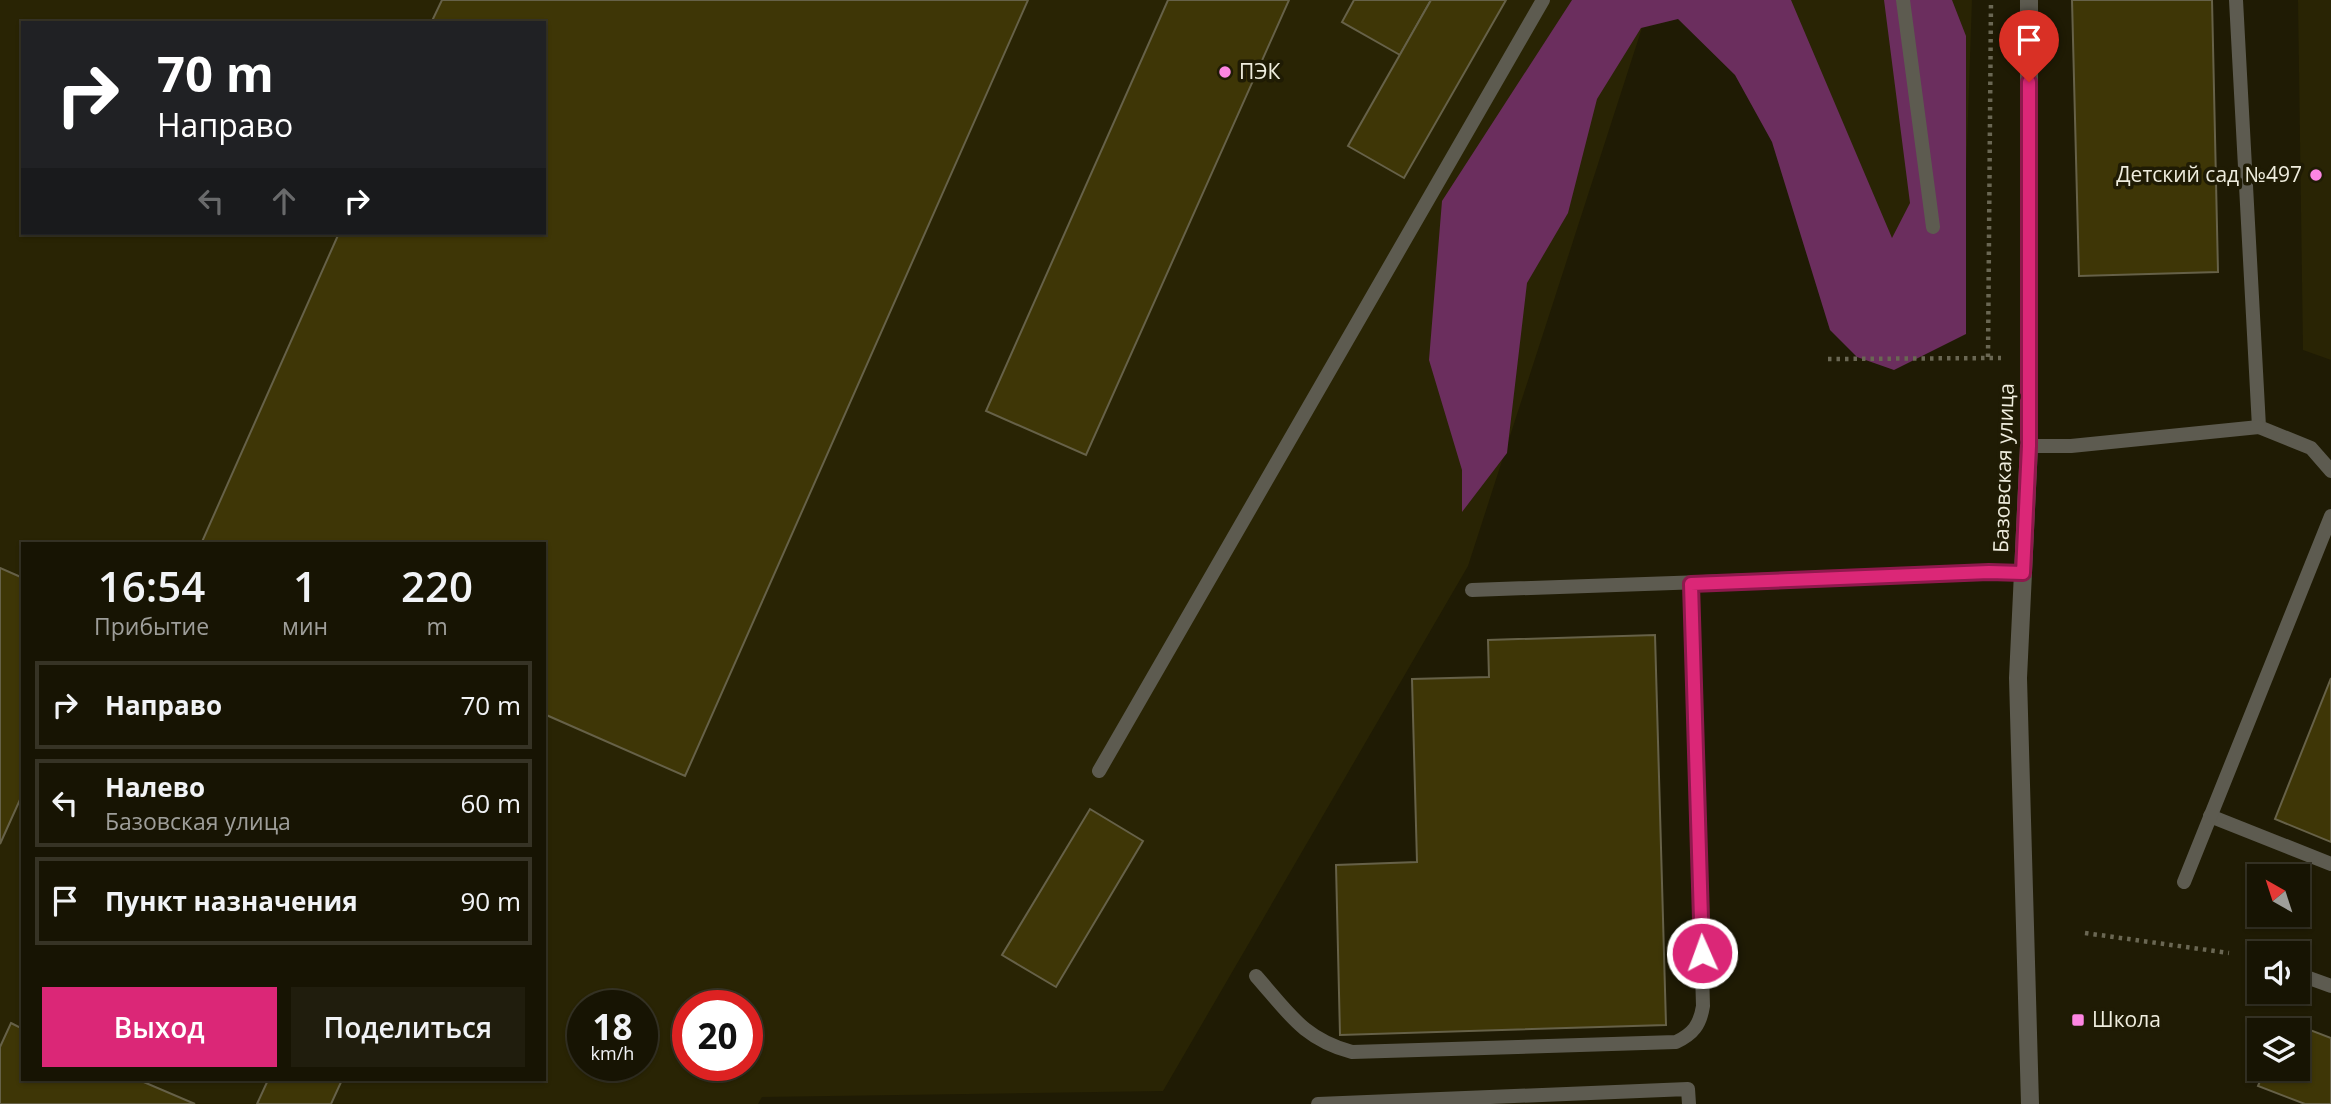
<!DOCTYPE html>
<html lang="ru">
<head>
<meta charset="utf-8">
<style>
	body { margin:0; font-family:"Open Sans",sans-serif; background:#201d0d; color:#f1f3f6; height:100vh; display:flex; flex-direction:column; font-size:26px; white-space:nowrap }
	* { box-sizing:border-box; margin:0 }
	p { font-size:23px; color:#9e9e9a }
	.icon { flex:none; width:38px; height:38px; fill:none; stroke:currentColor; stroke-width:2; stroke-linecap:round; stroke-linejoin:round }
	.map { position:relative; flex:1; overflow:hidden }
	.sheet { position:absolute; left:21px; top:542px; width:525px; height:539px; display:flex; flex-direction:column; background:#171403; border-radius:0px; box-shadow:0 2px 5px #0004,0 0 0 2px #363325 }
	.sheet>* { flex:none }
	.banner { position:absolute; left:21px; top:21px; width:525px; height:214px; border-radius:0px; box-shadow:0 2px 5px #0004,0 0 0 2px #363325; background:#202124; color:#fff; overflow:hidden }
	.needle { width:46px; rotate:321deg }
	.controls { position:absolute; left:2247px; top:864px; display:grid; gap:14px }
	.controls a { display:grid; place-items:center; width:63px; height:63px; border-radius:0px; background:#171403; box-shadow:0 2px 5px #0004,0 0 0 2px #363325; font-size:35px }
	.speed { position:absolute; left:567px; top:990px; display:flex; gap:14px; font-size:35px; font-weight:700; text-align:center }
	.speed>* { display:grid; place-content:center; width:91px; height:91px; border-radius:50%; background:#171403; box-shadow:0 2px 5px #0004,0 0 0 2px #363325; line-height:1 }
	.speed small { font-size:18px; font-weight:400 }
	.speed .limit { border:10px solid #d22; background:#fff; color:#111 }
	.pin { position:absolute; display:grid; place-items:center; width:60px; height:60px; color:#fff; margin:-72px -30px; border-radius:50% 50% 50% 0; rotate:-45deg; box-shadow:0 0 7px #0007 }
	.pin .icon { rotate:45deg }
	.me { position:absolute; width:77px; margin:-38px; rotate:358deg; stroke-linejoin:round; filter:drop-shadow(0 0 5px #0008) }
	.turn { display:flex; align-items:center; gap:24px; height:147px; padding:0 21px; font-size:32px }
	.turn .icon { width:91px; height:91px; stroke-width:2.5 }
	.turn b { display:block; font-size:49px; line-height:60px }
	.lanes { display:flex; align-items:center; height:66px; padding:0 21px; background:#0003; justify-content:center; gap:35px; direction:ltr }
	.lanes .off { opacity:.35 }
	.eta { display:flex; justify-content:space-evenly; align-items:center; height:119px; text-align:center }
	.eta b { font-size:42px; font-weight:600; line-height:49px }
	.cta { display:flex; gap:14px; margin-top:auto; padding:14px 21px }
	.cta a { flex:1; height:80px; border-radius:0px; background:#db2777; color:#fff; font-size:28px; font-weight:600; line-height:80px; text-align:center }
	.cta a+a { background:#201d0d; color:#f1f3f6 }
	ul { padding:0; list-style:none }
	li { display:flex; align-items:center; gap:21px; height:88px; margin:0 14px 10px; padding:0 7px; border:4px solid #363325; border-radius:0px }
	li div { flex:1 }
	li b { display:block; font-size:26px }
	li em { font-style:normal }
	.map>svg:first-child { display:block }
	.built { fill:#292404; fill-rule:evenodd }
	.forest { fill:#6b2e5e }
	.building { fill:#3e3606; stroke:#666148; stroke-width:2 }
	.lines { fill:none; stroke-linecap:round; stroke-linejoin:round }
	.path { stroke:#6a6753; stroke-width:4.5; stroke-dasharray:3.5 5; stroke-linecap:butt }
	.service { stroke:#5d5b50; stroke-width:14 }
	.minor { stroke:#5d5b50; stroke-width:18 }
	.route-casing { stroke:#8e194d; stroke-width:18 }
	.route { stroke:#db2777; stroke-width:12 }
	.poi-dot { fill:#fd86e2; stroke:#1f1b04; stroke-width:2.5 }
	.labels { text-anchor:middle; stroke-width:7; stroke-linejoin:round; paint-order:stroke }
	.poi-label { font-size:21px; fill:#efedde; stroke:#1f1b04; text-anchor:start }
	.street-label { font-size:21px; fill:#efedde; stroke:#1f1b04 }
</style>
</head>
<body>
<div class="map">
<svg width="2331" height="1104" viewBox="0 0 2331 1104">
	<rect width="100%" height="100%" fill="#1f1b04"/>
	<!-- built -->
	<g class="built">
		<path d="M0 0H1651L1468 566 1163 1091 762 1097 758 1104H0ZM23 23H544V233H23ZM23 544H544V1080H23ZM583 1006H642V1066H583ZM688 1006H747V1066H688Z"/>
		<polygon points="1780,0 1972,0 1961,320 1913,324"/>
		<polygon points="2298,0 2331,0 2331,360 2303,350"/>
	</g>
	<!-- forest -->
	<polygon class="forest" points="1572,0 1791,0 1892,238 1910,203 1884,0 1952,0 1966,36 1966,334 1894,370 1857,357 1830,330 1772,142 1735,75 1678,19 1641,28 1597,99 1568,213 1527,283 1507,453 1462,512 1462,470 1429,360 1442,201"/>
	<!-- building -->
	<g class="building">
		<polygon points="442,0 1028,0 685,776 544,714 544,544 201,544 339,233 544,233 544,23 431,23"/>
		<polygon points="1168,0 1289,0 1086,455 986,411"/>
		<polygon points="1354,0 1431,0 1400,55 1342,22"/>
		<polygon points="1431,0 1506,0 1404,178 1348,146"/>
		<polygon points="2072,0 2212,0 2218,272 2079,276"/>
		<polygon points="0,568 23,578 23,793 0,844"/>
		<polygon points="1655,635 1666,1025 1340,1035 1336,865 1417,862 1412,679 1489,677 1488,640"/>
		<polygon points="2331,678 2331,842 2275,819"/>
		<polygon points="1090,809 1143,841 1056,987 1002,955"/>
		<polygon points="2284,1020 2331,1038 2331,1104 2305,1104 2258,1086 2265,1069 2298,1069 2298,1031 2279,1031"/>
		<polygon points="11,1023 23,1029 23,1080 139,1080 195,1104 0,1104 0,1047"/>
		<polygon points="268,1080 342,1080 331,1104 257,1104"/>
	</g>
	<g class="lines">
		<!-- path -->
		<g class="path">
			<polyline points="1988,357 1991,0"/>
			<polyline points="1828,359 2001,358"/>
			<polyline points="2085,933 2229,953"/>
		</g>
		<!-- service -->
		<g class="service">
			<polyline points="1903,0 1933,227"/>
			<polyline points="2236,0 2259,427 2311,448 2331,471"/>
			<polyline points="2029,446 2071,446 2259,427"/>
			<polyline points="1472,590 1989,572 2023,574"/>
			<polyline points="1099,771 1543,0"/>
			<polyline points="2210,816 2331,864"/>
			<polyline points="2184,882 2331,516"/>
			<polyline points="2254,957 2259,959"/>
			<polyline points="2298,974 2331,986"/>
			<path d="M1256 976C1288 1012 1303 1039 1352 1052L1676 1042C1693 1034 1700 1025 1703 1006L1691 584"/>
			<polyline points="1318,1104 1688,1089 1689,1104"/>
		</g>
		<!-- minor -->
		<polyline class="minor" points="2029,0 2029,446 2018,678 2030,1104"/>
	</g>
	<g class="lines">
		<!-- route casing -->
		<g class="route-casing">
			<polyline id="route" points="1702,953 1691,584 1989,572 2023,573 2029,446 2029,82"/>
		</g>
		<!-- route -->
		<use href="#route" class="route"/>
	</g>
	<!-- markers -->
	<g class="poi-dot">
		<circle cx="1225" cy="72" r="7"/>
		<circle cx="2316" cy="175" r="7"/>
		<rect x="2071" y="1013" width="14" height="14" rx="3.5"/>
	</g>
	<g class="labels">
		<!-- poi labels -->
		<g class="poi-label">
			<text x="1239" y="79">ПЭК</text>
			<text x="2302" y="182" text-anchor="end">Детский сад №497</text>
			<text x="2092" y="1027">Школа</text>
		</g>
		<!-- street labels -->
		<g class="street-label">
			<text transform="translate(2004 468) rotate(-88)" y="7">Базовская улица</text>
		</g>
	</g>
</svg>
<div class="controls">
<a><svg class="needle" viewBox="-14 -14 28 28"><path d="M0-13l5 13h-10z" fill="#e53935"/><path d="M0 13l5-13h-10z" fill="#9e9e9a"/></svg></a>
<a><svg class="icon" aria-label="sound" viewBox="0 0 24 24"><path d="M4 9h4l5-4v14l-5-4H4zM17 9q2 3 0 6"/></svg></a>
<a><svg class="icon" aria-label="layers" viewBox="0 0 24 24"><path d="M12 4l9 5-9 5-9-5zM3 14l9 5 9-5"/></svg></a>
</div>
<div class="speed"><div>18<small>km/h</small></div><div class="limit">20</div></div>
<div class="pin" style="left:2029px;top:82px;background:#d93025"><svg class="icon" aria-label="arrive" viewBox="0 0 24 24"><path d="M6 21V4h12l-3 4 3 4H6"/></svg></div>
<svg class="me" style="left:1702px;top:953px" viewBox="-20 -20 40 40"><circle r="17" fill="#db2777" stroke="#fff" stroke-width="3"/><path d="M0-11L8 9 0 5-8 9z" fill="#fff"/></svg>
<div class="banner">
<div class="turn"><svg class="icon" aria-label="right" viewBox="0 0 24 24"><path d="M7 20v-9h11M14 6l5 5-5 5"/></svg><div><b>70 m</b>Направо</div></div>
<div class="lanes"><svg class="icon off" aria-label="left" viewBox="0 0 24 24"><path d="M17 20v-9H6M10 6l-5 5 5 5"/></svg><svg class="icon off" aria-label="ahead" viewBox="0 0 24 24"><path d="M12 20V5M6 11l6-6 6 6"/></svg><svg class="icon" aria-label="right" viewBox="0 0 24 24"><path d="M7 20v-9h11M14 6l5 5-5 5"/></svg></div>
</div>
<section class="sheet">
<div class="eta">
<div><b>16:54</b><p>Прибытие</p></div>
<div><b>1</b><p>мин</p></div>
<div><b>220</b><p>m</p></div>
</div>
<ul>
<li><svg class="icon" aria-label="right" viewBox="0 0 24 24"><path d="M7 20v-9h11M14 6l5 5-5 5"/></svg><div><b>Направо</b></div><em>70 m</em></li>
<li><svg class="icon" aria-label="left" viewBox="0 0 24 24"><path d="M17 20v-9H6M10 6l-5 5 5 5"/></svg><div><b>Налево</b><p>Базовская улица</p></div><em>60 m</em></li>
<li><svg class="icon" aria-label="arrive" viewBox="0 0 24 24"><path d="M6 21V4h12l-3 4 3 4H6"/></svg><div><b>Пункт назначения</b></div><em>90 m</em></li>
</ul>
<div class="cta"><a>Выход</a><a>Поделиться</a></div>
</section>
</div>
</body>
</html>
